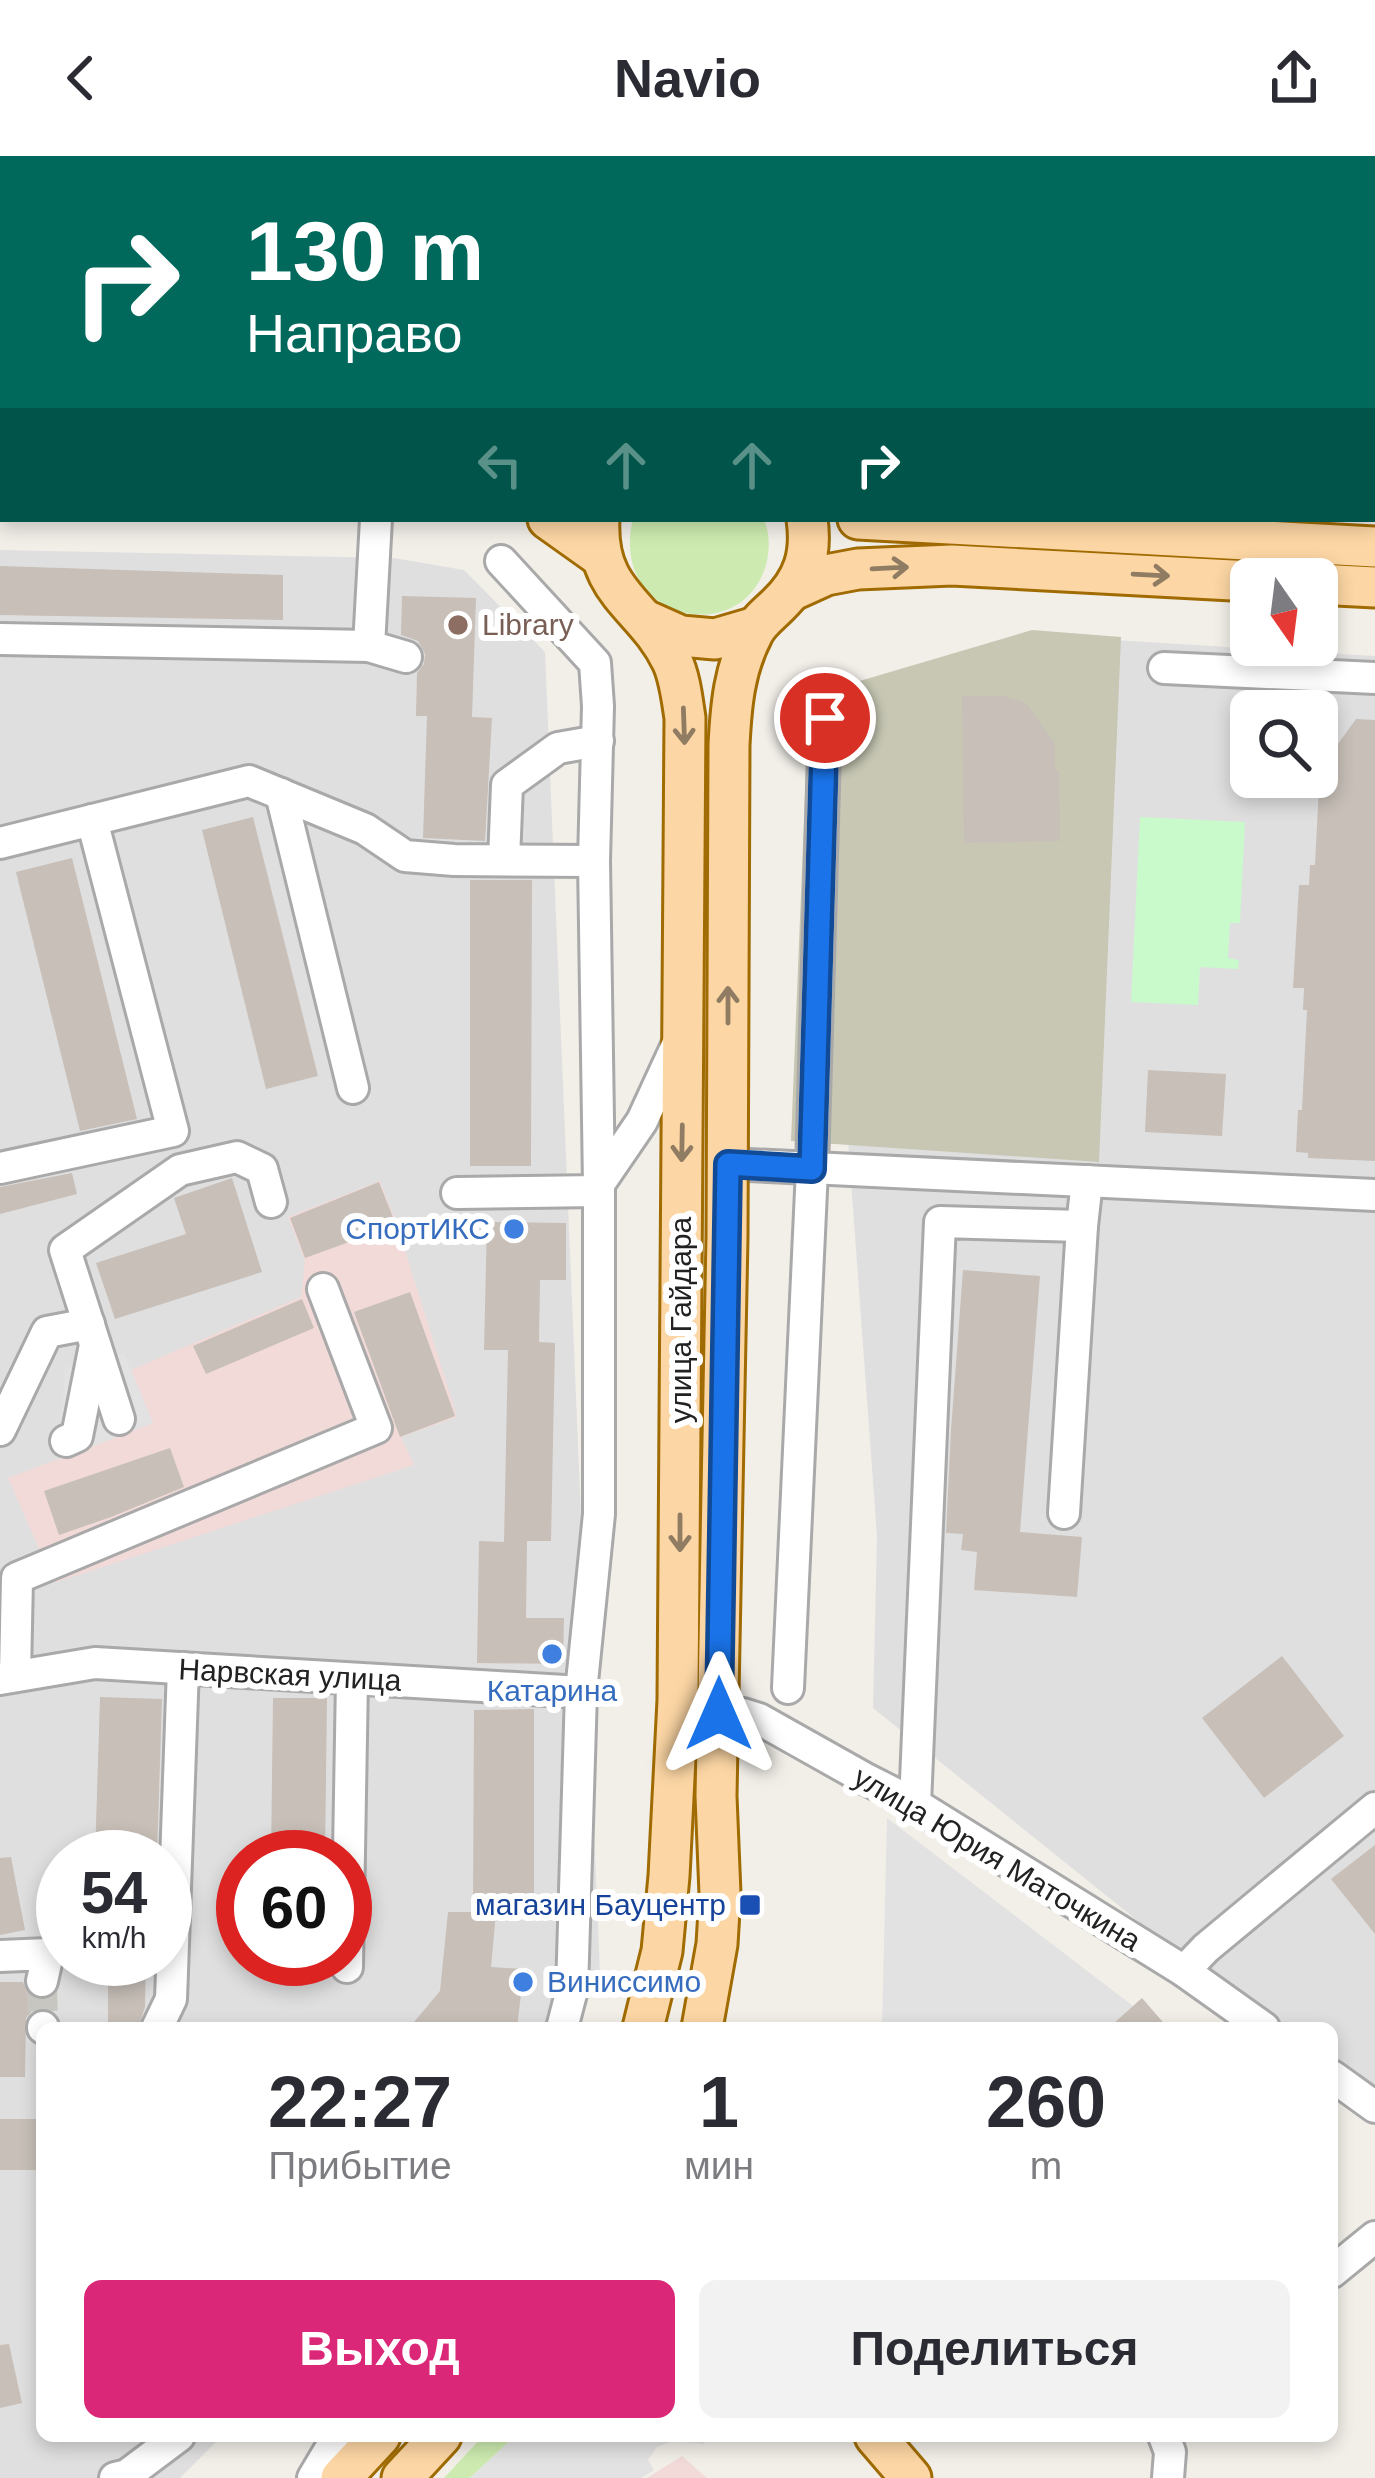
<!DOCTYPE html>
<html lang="ru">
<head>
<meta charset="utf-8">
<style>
	body { margin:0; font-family:Helvetica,sans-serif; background:#f2f2f3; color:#2b2b33; height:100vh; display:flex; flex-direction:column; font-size:45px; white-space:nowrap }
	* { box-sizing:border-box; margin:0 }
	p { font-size:39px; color:#7c7c81 }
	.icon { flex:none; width:66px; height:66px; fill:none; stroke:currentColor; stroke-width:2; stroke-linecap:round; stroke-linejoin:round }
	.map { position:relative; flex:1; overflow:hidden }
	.details { position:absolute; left:36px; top:1866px; width:1302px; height:420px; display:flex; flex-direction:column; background:#fff; border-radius:18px; box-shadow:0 6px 18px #0003 }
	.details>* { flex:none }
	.top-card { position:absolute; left:0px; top:0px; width:1377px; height:366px; box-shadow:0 6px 18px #0003; background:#00695c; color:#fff; overflow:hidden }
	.needle { width:78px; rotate:166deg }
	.tools { position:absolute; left:1230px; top:402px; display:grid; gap:24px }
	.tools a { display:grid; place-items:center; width:108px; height:108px; border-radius:18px; background:#fff; box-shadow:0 6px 18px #0003; font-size:60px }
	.speed { position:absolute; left:36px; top:1674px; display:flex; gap:24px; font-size:60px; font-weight:700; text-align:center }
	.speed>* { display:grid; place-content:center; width:156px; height:156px; border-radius:50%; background:#fff; box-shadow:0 6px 18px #0003; line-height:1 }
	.speed small { font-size:30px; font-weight:400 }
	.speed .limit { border:18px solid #d22; background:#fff; color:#111 }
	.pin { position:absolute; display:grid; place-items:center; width:102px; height:102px; color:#fff; margin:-51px; border:6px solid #fff; border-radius:50%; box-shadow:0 3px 12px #0007 }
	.me { position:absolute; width:132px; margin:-66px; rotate:0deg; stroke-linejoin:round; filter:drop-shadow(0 0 9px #0008) }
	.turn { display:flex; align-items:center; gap:42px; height:252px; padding:0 48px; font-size:54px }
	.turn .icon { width:156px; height:156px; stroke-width:2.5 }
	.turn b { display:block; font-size:84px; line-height:102px }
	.lanes { display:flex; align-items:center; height:114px; padding:0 48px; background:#0003; justify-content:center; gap:60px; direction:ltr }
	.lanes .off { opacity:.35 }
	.eta { display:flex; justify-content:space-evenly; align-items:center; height:204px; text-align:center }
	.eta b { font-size:72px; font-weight:800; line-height:84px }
	.cta { display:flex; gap:24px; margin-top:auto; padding:24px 48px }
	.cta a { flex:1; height:138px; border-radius:18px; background:#db2777; color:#fff; font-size:48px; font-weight:800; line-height:138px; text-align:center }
	.cta a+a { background:#f2f2f3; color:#2b2b33 }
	header { display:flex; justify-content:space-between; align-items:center; height:156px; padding:0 48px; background:#fff; font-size:54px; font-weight:800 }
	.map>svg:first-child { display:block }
	.residential { fill:#e0dfdf; fill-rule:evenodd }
	.commercial { fill:#f2dad9 }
	.industrial { fill:#ebdbe8 }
	.education { fill:#ffffe5 }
	.construction { fill:#c7c7b4 }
	.grass { fill:#cdebb0 }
	.park { fill:#c8facc }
	.parking { fill:#e2e2e2 }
	.building { fill:#c7bfb8 }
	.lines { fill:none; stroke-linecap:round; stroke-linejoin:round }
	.minor-tunnel { stroke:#c8c6c1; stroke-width:30; stroke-dasharray:30 15; stroke-linecap:butt }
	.minor-casing { stroke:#a9a9a9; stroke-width:36 }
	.major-casing { stroke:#a06b00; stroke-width:45 }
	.minor { stroke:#fff; stroke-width:30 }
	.major { stroke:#fcd6a4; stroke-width:39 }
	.oneway { stroke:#8f7c63 }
	.route-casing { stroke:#114b97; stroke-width:30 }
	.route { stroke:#1a73e8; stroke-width:21 }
	.education-dot { fill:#8d6e63; stroke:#fff; stroke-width:4.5 }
	.shop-dot { fill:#3f7fe0; stroke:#fff; stroke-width:4.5 }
	.transit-dot { fill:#1a4fb4; stroke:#fff; stroke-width:4.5 }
	.labels { text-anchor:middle; stroke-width:12; stroke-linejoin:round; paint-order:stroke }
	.education-label { font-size:30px; fill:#785e54; stroke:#fff; text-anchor:start }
	.shop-label { font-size:30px; fill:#366cbe; stroke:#fff; text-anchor:end }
	.street-label { font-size:30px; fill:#222; stroke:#fff }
	.transit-label { font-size:30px; fill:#164399; stroke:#fff; text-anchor:end }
</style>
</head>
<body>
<header><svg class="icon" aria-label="back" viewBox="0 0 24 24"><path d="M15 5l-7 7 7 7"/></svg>Navio<svg class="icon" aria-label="share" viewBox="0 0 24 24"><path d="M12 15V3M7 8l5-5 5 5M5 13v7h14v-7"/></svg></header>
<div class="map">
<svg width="1375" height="2322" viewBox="0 0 1375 2322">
	<rect width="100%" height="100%" fill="#f2efe9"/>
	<!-- residential -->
	<g class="residential">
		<path d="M0 394 394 402 464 414 545 496 600 1818 569 1872H42V2280H222L180 2322H0ZM63 1701H165V1803H63ZM243 1701H345V1803H243Z"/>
		<path d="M1033 479 1375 500V1956L1332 1921V1872H1271L873 1552 877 1380 816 548ZM1251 555H1317V621H1251Z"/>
	</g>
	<!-- commercial -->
	<g class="commercial">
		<polygon points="380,1025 397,1069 457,1261 401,1281 414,1309 54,1427 8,1322 153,1267 131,1214 301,1141 305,1105 288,1061"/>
		<polygon points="682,2300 707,2322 647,2322"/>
	</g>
	<!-- industrial -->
	<polygon class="industrial" points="0,0 625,0 625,3 3,3 3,284 0,284"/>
	<!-- education -->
	<polygon class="education" points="1042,0 1375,0 1375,340 1374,3 1042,3"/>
	<!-- construction -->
	<polygon class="construction" points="1032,474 1121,481 1099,1006 791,985 809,540"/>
	<!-- grass -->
	<g class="grass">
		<path d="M633 363H764C770 378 770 393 766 409 741 494 608 464 633 363Z"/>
		<polygon points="483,2280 515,2280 470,2322 444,2322"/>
	</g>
	<!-- park -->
	<polygon class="park" points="1140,661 1245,666 1240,767 1230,767 1228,802 1239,804 1238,813 1200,811 1198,849 1131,846"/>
	<!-- parking -->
	<g class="parking">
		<polygon points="124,1197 153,1267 58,1304 65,1212"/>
		<polygon points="887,1662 1133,1850 1107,1872 882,1872"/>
		<polygon points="515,2280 707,2280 704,2288 673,2285 657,2291 648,2304 654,2314 641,2322 470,2322"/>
	</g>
	<!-- building -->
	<g class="building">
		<polygon points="0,410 283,419 283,464 0,459"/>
		<polygon points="402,440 476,442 472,561 492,562 485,685 423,682 427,560 416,560 417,517 424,508 425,498 418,485 401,479"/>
		<polygon points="962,540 1004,540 1026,547 1055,588 1055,614 1059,614 1060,685 964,687"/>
		<polygon points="1356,563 1375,564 1375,1005 1308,1002 1308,997 1296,996 1298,954 1302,954 1307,854 1303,854 1304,832 1293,832 1299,729 1309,729 1310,709 1315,709 1319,630 1323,630 1324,607"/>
		<polygon points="253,661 318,920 266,933 202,674"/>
		<polygon points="72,702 137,963 80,975 16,716"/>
		<polygon points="470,724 532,724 531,1010 470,1010"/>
		<polygon points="1148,914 1226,918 1222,980 1145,976"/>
		<polygon points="72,1017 77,1038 0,1058 0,1031"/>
		<polygon points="232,1022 262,1116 115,1163 96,1107 186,1078 174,1042"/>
		<polygon points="379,1026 396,1069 305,1102 290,1062"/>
		<polygon points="487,1066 566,1067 566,1124 540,1124 539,1186 555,1187 551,1385 527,1385 526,1462 564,1462 563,1508 477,1507 479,1385 504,1386 508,1194 484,1194"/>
		<polygon points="963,1114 1040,1120 1020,1376 1082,1381 1077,1441 974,1434 977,1396 961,1394 963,1378 946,1377 951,1274"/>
		<polygon points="410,1136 455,1260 400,1281 354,1156"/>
		<polygon points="302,1143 314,1172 206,1218 193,1190"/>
		<polygon points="170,1292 184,1331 111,1361 59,1379 44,1335"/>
		<polygon points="1282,1500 1344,1580 1264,1642 1202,1562"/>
		<polygon points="100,1541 162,1543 157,1701 95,1701"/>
		<polygon points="273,1542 327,1542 325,1701 271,1701"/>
		<polygon points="534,1553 534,1757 496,1757 491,1811 524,1813 517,1872 409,1872 440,1835 448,1756 473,1756 474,1554"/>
		<polygon points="1375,1689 1375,1778 1331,1723"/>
		<polygon points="11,1701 25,1774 0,1779 0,1702"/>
		<polygon points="108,1803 146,1803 145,1851 138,1872 108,1872"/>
		<polygon points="0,1826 23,1826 28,1838 37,1844 47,1844 53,1840 54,1855 42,1852 32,1855 26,1862 25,1921 0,1921"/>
		<polygon points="1142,1842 1168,1872 1108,1872 1133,1850"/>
		<rect x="0" y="1963" width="42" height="51"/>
		<polygon points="9,2188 22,2247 0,2252 0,2189"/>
	</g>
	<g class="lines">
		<!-- minor-tunnel -->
		<polyline class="minor-tunnel" points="42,1825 43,1871"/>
		<!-- minor casing -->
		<g class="minor-casing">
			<g id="minor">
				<polyline points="1239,3 1239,2"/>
				<polyline points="501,405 595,507 598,550 594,705 599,1028 599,1358 581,1536 572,1834 562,1872"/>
				<polyline points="0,483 369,490 376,363"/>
				<polyline points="369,490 406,501"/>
				<polyline points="1164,512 1375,522"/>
				<polyline points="281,638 353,932"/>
				<polyline points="0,687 249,625 365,673 405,700 454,704 594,705"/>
				<polyline points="504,704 507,629 558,592 598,585"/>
				<polyline points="728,1008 1375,1039"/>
				<polyline points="0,1012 173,975 92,664"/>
				<polyline points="599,1028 642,965 678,887"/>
				<polyline points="457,1037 599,1035"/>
				<polyline points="119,1263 65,1094 180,1014 237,1001 262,1013 271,1046"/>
				<polyline points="0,1274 47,1176 89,1168"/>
				<polyline points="66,1285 77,1280 94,1194"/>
				<polyline points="1064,1357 1082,1070"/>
				<polyline points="15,1519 17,1422 376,1272 323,1133"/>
				<polyline points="0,1523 95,1507 581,1536"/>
				<polyline points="788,1532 812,1013 825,562"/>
				<polyline points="719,1558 743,1558 759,1563 864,1622 915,1648 1184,1815 1264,1872"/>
				<polyline points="915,1648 940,1066 1082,1070 1087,1025"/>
				<polyline points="0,1800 48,1798 42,1825"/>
				<polyline points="347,1811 352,1523"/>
				<polyline points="1184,1815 1206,1792 1375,1652"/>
				<polyline points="43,1871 43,1872"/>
				<polyline points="157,1872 171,1843 183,1512"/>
				<polyline points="1332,1920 1375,1951"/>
				<polyline points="1332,2116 1375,2081"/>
				<polyline points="1164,2280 1170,2296 1168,2322"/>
				<polyline points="115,2322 127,2319 179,2280"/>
				<polyline points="313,2322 338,2280"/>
			</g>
		</g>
		<!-- major casing -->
		<g class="major-casing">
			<g id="major">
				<polyline points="696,3 697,0"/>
				<polyline points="732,3 732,0"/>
				<polyline points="0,328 3,328"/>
				<polyline points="548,363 600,400"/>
				<path d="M599 363C595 439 644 447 672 505 680 522 682 543 685 562L678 1544 669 1720 662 1795 643 1872"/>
				<polyline points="858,363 1375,391"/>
				<polyline points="1317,428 1375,431"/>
				<polyline points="793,434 826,419 858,413 952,409 1251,425"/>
				<polyline points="645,464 681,480 715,483 756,471"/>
				<path d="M702 1872 717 1788 720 1738 716 1640 727 1081 729 589C731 550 734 513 753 477 758 466 769 458 778 449 804 424 812 398 807 363"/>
				<polyline points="875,2280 911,2322"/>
				<polyline points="341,2322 380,2280"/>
				<polyline points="402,2322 441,2280"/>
			</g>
		</g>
		<!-- minor -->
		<use href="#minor" class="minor"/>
		<!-- major -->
		<use href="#major" class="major"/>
	</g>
	<!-- one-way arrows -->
	<defs><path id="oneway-shaft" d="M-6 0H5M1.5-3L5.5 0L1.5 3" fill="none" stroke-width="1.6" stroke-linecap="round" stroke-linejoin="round" transform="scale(3)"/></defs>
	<g class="oneway">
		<use href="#oneway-shaft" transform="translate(890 412) rotate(-3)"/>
		<use href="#oneway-shaft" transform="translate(1151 419) rotate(3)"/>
		<use href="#oneway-shaft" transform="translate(684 570) rotate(88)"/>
		<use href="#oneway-shaft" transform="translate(728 849) rotate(-90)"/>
		<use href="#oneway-shaft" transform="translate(682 987) rotate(91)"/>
		<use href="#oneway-shaft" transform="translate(680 1377) rotate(90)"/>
	</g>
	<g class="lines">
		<!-- route casing -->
		<g class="route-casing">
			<polyline id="route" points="719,1558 728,1008 812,1013 825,562"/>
		</g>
		<!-- route -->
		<use href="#route" class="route"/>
	</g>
	<!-- markers -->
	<circle class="education-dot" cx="458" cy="469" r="12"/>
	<g class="shop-dot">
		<circle cx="514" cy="1073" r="12"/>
		<circle cx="552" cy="1498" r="12"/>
		<circle cx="523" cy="1826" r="12"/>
	</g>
	<rect class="transit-dot" x="738" y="1737" width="24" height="24" rx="6"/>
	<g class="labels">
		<!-- education labels -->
		<g class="education-label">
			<text x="482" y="479">Library</text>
		</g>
		<!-- shop labels -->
		<g class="shop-label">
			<text x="490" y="1083">СпортИКС</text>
			<text x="552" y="1545" text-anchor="middle">Катарина</text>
			<text x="547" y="1836" text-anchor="start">Виниссимо</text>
		</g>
		<!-- street labels -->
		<g class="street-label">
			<text transform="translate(681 1164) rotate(-90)" y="10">улица Гайдара</text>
			<text transform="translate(290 1519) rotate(3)" y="10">Нарвская улица</text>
			<text transform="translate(997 1703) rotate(31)" y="10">улица Юрия Маточкина</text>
		</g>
		<!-- transit labels -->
		<g class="transit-label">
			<text x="726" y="1759">магазин Бауцентр</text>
		</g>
	</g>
</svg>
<div class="tools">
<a><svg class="needle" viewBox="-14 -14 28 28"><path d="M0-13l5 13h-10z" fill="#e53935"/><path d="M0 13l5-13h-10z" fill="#7c7c81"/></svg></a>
<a><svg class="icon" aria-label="search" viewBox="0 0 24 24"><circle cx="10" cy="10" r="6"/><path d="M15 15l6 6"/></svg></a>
</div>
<div class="speed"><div>54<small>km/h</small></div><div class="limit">60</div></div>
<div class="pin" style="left:825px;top:562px;background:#d93025"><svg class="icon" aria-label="arrive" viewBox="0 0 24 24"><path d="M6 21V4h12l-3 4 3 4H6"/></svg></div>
<svg class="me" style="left:719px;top:1558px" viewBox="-20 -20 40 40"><path d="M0-17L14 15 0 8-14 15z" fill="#1a73e8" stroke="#fff" stroke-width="4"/></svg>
<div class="top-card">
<div class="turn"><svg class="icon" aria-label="right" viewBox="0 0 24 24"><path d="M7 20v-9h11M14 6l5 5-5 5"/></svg><div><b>130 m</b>Направо</div></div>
<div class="lanes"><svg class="icon off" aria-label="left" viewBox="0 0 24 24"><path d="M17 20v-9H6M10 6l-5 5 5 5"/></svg><svg class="icon off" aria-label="ahead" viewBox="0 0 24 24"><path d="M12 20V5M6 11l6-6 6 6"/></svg><svg class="icon off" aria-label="ahead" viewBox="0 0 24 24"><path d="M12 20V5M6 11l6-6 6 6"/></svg><svg class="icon" aria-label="right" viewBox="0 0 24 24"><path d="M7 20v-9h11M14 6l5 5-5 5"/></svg></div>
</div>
<section class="details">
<div class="eta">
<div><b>22:27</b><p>Прибытие</p></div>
<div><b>1</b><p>мин</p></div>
<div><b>260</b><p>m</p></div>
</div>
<div class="cta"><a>Выход</a><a>Поделиться</a></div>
</section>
</div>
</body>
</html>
